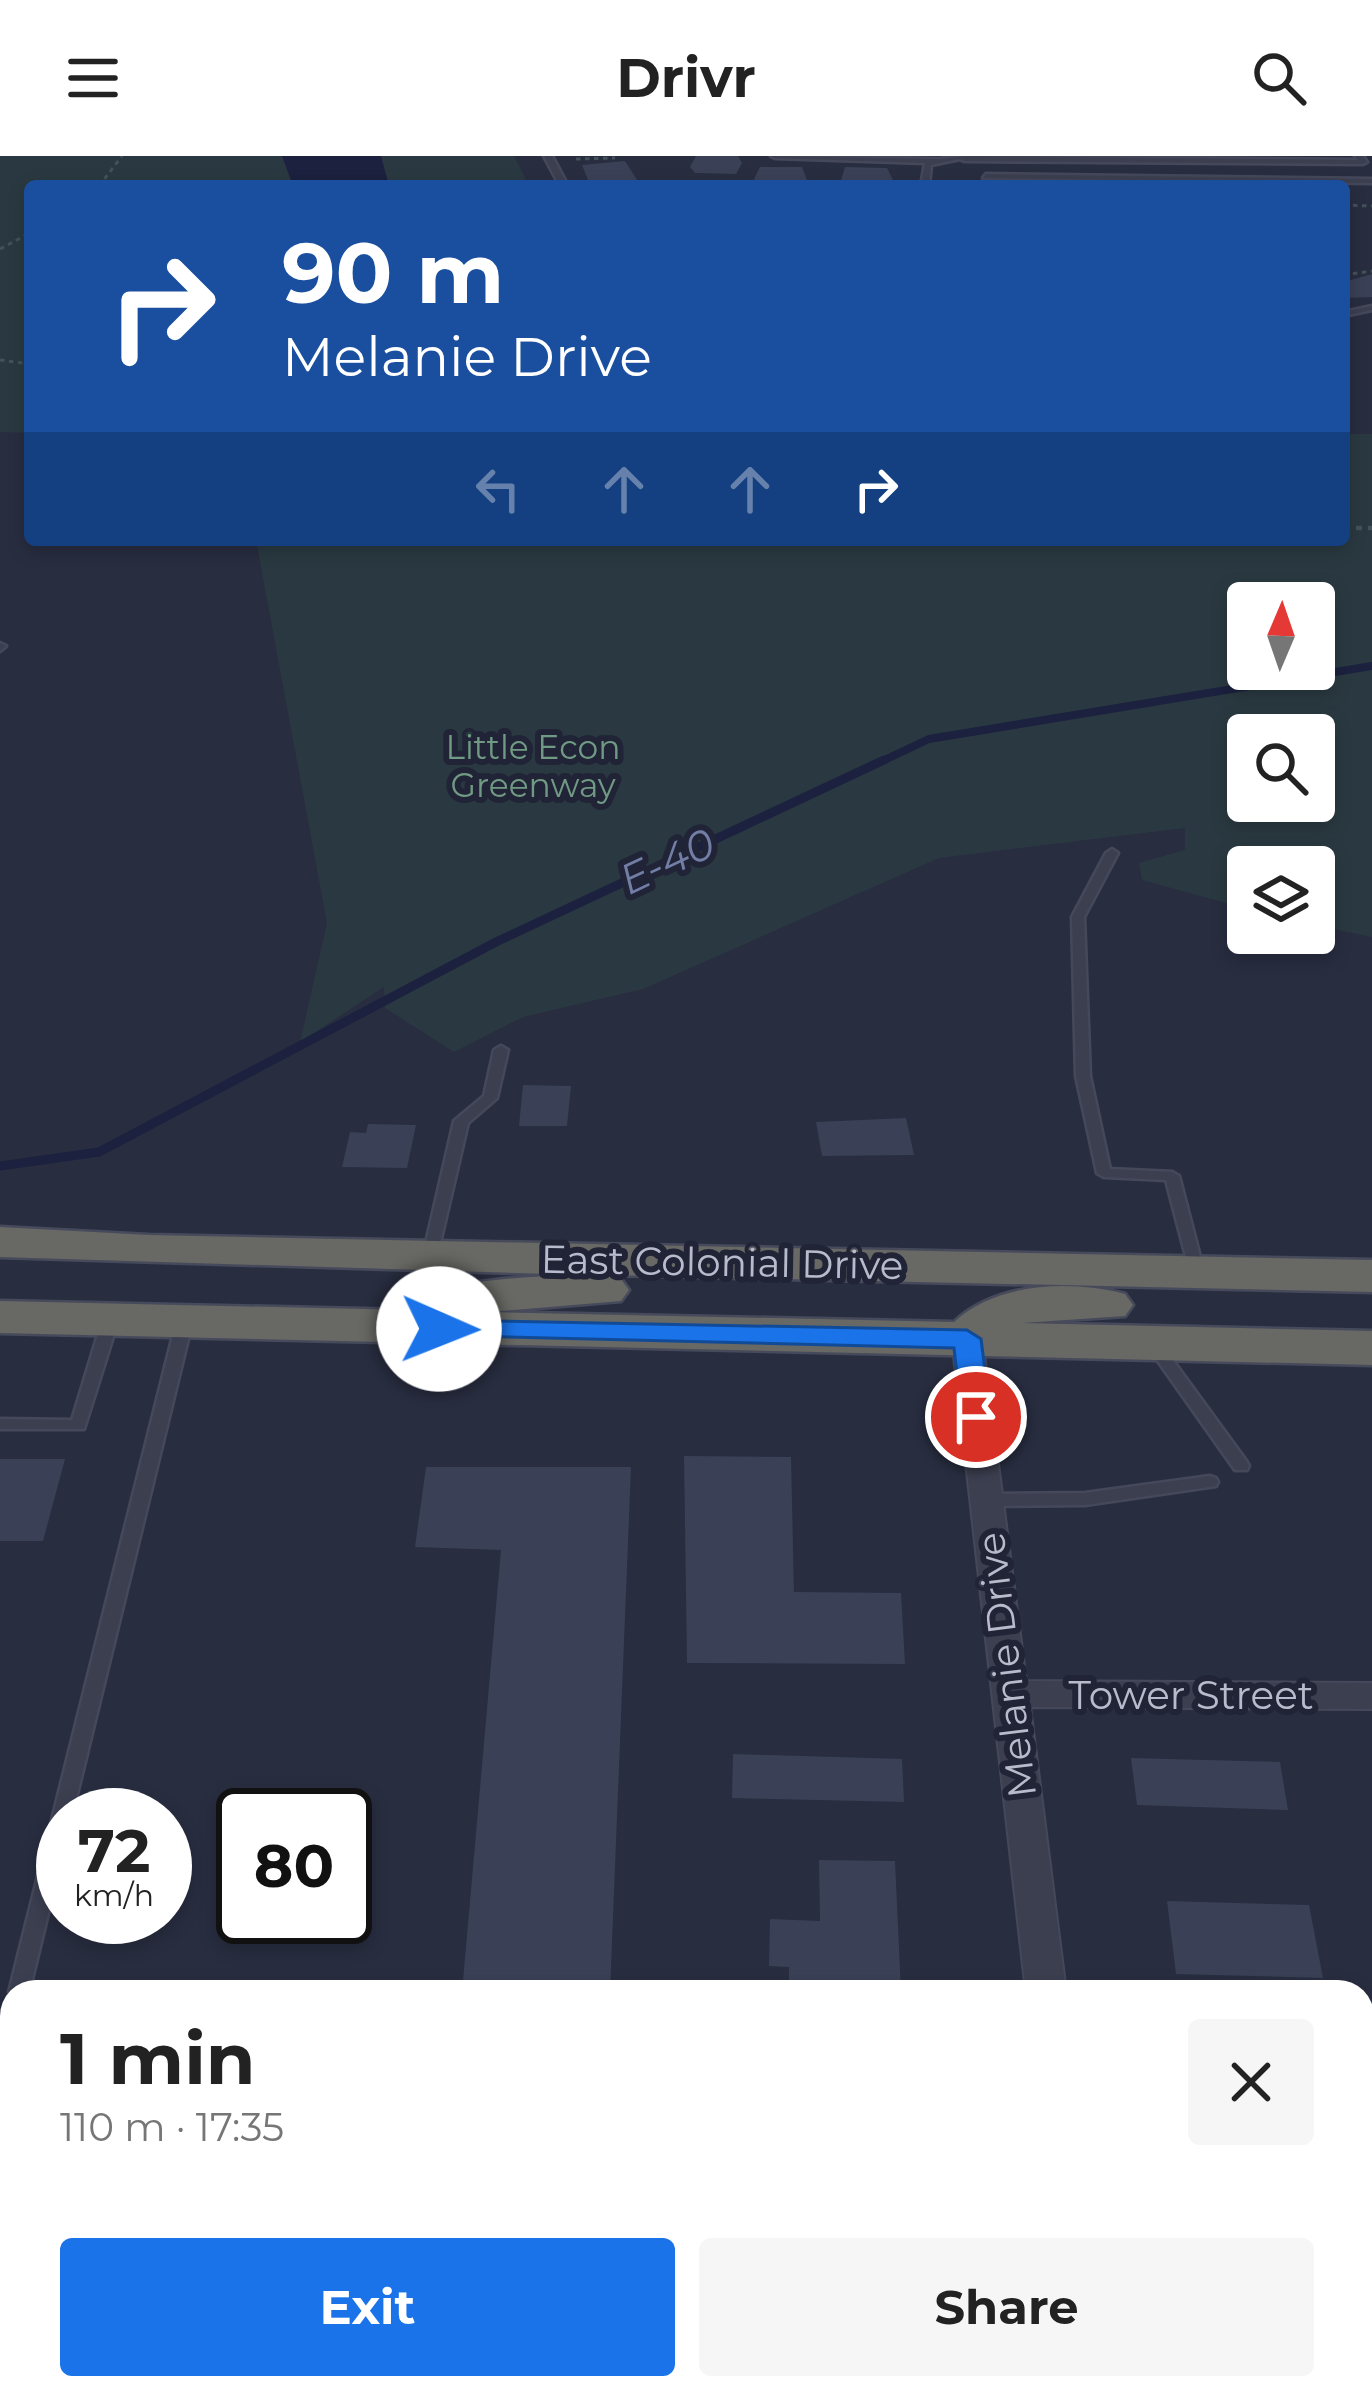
<!DOCTYPE html>
<html lang="en">
<head>
<meta charset="utf-8">
<style>
	body { margin:0; font-family:Montserrat,sans-serif; background:#f6f6f6; color:#222; height:100vh; display:flex; flex-direction:column; font-size:45px; white-space:nowrap }
	* { box-sizing:border-box; margin:0 }
	p { font-size:39px; color:#767676 }
	.icon { flex:none; width:66px; height:66px; fill:none; stroke:currentColor; stroke-width:2; stroke-linecap:round; stroke-linejoin:round }
	.map { position:relative; flex:1; overflow:hidden }
	.details { position:absolute; left:0px; top:1824px; width:1374px; height:420px; display:flex; flex-direction:column; background:#fff; border-radius:36px 36px 0 0; box-shadow:0 6px 18px #0003 }
	.details>* { flex:none }
	.guide { position:absolute; left:24px; top:24px; width:1326px; height:366px; border-radius:12px; box-shadow:0 6px 18px #0003; background:#1a4fa0; color:#fff; overflow:hidden }
	.needle { width:78px; rotate:2deg }
	.controls { position:absolute; left:1227px; top:426px; display:grid; gap:24px }
	.controls a { display:grid; place-items:center; width:108px; height:108px; border-radius:12px; background:#fff; box-shadow:0 6px 18px #0003; font-size:60px }
	.speed { position:absolute; left:36px; top:1632px; display:flex; gap:24px; font-size:60px; font-weight:700; text-align:center }
	.speed>* { display:grid; place-content:center; width:156px; height:156px; border-radius:50%; background:#fff; box-shadow:0 6px 18px #0003; line-height:1 }
	.speed small { font-size:30px; font-weight:400 }
	.speed .limit { border:6px solid #111; border-radius:18px; background:#fff; color:#111 }
	.pin { position:absolute; display:grid; place-items:center; width:102px; height:102px; color:#fff; margin:-51px; border:6px solid #fff; border-radius:50%; box-shadow:0 3px 12px #0007 }
	.me { position:absolute; width:132px; margin:-66px; rotate:91deg; stroke-linejoin:round; filter:drop-shadow(0 0 9px #0008) }
	.turn { display:flex; align-items:center; gap:42px; height:252px; padding:0 60px; font-size:54px }
	.turn .icon { width:156px; height:156px; stroke-width:2.5 }
	.turn b { display:block; font-size:84px; line-height:102px }
	.lanes { display:flex; align-items:center; height:114px; padding:0 60px; background:#0003; justify-content:center; gap:60px; direction:ltr }
	.lanes .off { opacity:.35 }
	.round { display:grid; place-items:center; flex:none; width:126px; height:126px; border-radius:12px; background:#f6f6f6 }
	.headline { display:flex; align-items:center; justify-content:space-between; height:204px; padding:0 60px }
	h1 { font-size:72px; font-weight:700; line-height:90px }
	.primary-button { display:flex; gap:24px; margin-top:auto; padding:24px 60px }
	.primary-button a { flex:1; height:138px; border-radius:12px; background:#1a73e8; color:#fff; font-size:48px; font-weight:700; line-height:138px; text-align:center }
	.primary-button a+a { background:#f6f6f6; color:#222 }
	header { display:flex; justify-content:space-between; align-items:center; height:156px; padding:0 60px; background:#fff; font-size:54px; font-weight:700 }
	.map>svg:first-child { display:block }
	.green { fill:#2a3941; fill-rule:evenodd }
	.water { fill:#1b213e }
	.lines { fill:none; stroke-linecap:round; stroke-linejoin:round }
	.stream-far1 { stroke:#1b213e; stroke-width:8 }
	.stream { stroke:#1b213e; stroke-width:9 }
	.building { fill:#3a4056 }
	.service-casing { stroke:#45485a; stroke-width:5 }
	.minor-casing { stroke:#45485a; stroke-width:4 }
	.trunk-casing { stroke:#464a5b; stroke-width:5 }
	.path-far1 { stroke:#435259; stroke-width:3; stroke-dasharray:4.5 4.5; stroke-linecap:butt }
	.path { stroke:#435259; stroke-width:4.5; stroke-dasharray:6 6; stroke-linecap:butt }
	.service { fill:#3c3f50; fill-rule:evenodd }
	.minor { fill:#3c3f50; fill-rule:evenodd }
	.trunk { fill:#686864; fill-rule:evenodd }
	.route { fill:#1a73e8; stroke:#114b97; stroke-width:3 }
	.labels { text-anchor:middle; stroke-width:12; stroke-linejoin:round; paint-order:stroke }
	.far-park-label { font-size:33px; fill:#719a84; stroke:#202436 }
	.street-label { font-size:39px; fill:#b8bbcb; stroke:#202436 }
	.water-label { font-size:42px; font-style:italic; fill:#737ea7; stroke:#202436 }
</style>
</head>
<body>
<header><svg class="icon" aria-label="menu" viewBox="0 0 24 24"><path d="M4 6h16M4 12h16M4 18h16"/></svg>Drivr<svg class="icon" aria-label="search" viewBox="0 0 24 24"><circle cx="10" cy="10" r="6"/><path d="M15 15l6 6"/></svg></header>
<div class="map">
<svg width="1372" height="2244" viewBox="0 0 1372 2244">
	<rect width="100%" height="100%" fill="#282d40"/>
	<!-- green -->
	<g class="green">
		<polygon points="0,0 514,0 529,30 30,30 30,277 0,276"/>
		<path d="M1344 278H1372V781L1314 769V711H1248V753L1142 724 1139 707 1185 694V672L939 702 643 833 523 861 454 896 385 852 384 831 300 886 327 767 256 384H1344ZM1248 447H1314V513H1248ZM1248 579H1314V645H1248Z"/>
	</g>
	<!-- water -->
	<polygon class="water" points="282,0 381,0 389,30 293,30"/>
	<g class="lines">
		<!-- stream-far1 -->
		<polyline class="stream-far1" points="878,607 929,583 1372,510"/>
		<!-- stream -->
		<polyline class="stream" points="0,1010 99,996 496,786 884,604"/>
	</g>
	<!-- building -->
	<g class="building">
		<polygon points="696,0 738,0 742,7 736,18 695,17 690,11"/>
		<polygon points="625,5 641,30 590,29 582,9"/>
		<polygon points="760,11 802,11 807,24 802,30 759,30 754,23"/>
		<polygon points="845,11 887,12 893,24 888,30 846,30 841,24"/>
		<polygon points="1372,118 1372,141 1344,142 1344,126"/>
		<polygon points="523,929 571,930 567,970 519,970"/>
		<polygon points="906,962 914,999 822,1000 816,966"/>
		<polygon points="368,968 416,969 407,1012 342,1011 350,976 366,977"/>
		<polygon points="684,1300 791,1301 794,1436 901,1437 905,1508 687,1507"/>
		<polygon points="0,1303 65,1303 43,1385 0,1385"/>
		<polygon points="426,1311 631,1311 610,1836 462,1836 501,1394 415,1391"/>
		<polygon points="733,1598 902,1603 904,1646 732,1642"/>
		<polygon points="1131,1602 1280,1606 1288,1654 1137,1649"/>
		<polygon points="819,1704 895,1705 901,1836 789,1836 789,1811 769,1810 770,1763 820,1765"/>
		<polygon points="1167,1745 1309,1749 1323,1822 1176,1818"/>
		<polygon points="1362,2155 1372,2155 1372,2241 1239,2237 1239,2232 1362,2232"/>
	</g>
	<g class="lines">
		<!-- service casing -->
		<g class="service-casing">
			<g id="service">
				<polygon points="544,0 552,0 568,30 560,30"/>
				<polygon points="771,0 939,3 968,0 1358,4 1355,0 1363,0 1367,6 1363,8 964,5 960,3 931,9 929,30 921,30 925,7 775,2"/>
				<polygon points="986,18 1372,23 1372,27 983,22"/>
				<polygon points="1372,150 1372,154 1344,160 1344,156"/>
				<polygon points="0,487 6,490 0,495"/>
				<polygon points="1112,693 1118,697 1084,761 1090,920 1110,1013 1172,1016 1179,1020 1204,1116 1197,1121 1190,1116 1166,1024 1104,1021 1097,1017 1076,920 1072,761 1106,697"/>
				<polygon points="501,890 508,894 497,942 468,967 437,1100 435,1103 425,1103 423,1100 454,965 484,940 494,894"/>
				<polygon points="110,1160 118,1165 84,1273 0,1273 0,1263 72,1264 102,1165"/>
				<polygon points="184,1162 192,1167 72,1659 63,1659 63,1696 29,1836 12,1836 12,1842 9,1836 176,1167"/>
				<polygon points="1156,1186 1161,1188 1247,1306 1249,1310 1247,1314 1235,1314 1148,1191"/>
				<polygon points="1210,1320 1216,1322 1218,1326 1216,1330 1085,1349 986,1350 980,1348 978,1344 980,1340 986,1338 1085,1337"/>
				<polygon points="12,1856 12,1905 7,1918 0,1921 0,1872 5,1858"/>
			</g>
		</g>
		<!-- minor casing -->
		<g class="minor-casing">
			<g id="minor">
				<polygon points="967,1173 982,1183 1026,1525 1372,1527 1372,1553 1030,1551 1066,1836 1026,1836 952,1183"/>
				<polygon points="1072,2232 1118,2232 1119,2244 1073,2244"/>
			</g>
		</g>
		<!-- trunk casing -->
		<g class="trunk-casing">
			<path id="trunk" d="M0 1071 149 1079 1372 1104V1136L607 1119 621 1123 629 1134 621 1145 489 1156 954 1166C997 1126 1071 1124 1125 1138L1133 1149 1125 1160 1022 1167 1372 1175V1209L0 1177V1145L408 1154 413 1139C470 1124 526 1120 584 1119L0 1101Z"/>
		</g>
		<!-- path-far1 -->
		<g class="path-far1">
			<polyline points="576,3 615,2"/>
			<polyline points="99,30 122,0"/>
			<polyline points="1344,49 1372,50"/>
			<polyline points="0,93 30,77"/>
			<polyline points="1344,119 1372,115"/>
			<polyline points="0,204 30,208"/>
		</g>
		<!-- path -->
		<polyline class="path" points="1344,372 1372,372"/>
		<!-- service -->
		<use href="#service" class="service"/>
		<!-- minor -->
		<use href="#minor" class="minor"/>
		<!-- trunk -->
		<use href="#trunk" class="trunk"/>
	</g>
	<!-- route -->
	<polygon class="route" points="439,1164 967,1174 981,1183 991,1261 976,1271 962,1261 954,1192 429,1179 425,1173"/>
	<g class="labels">
		<!-- far-park labels -->
		<g class="far-park-label">
			<text x="533" y="603">Little Econ<tspan x="533" dy="38">Greenway</tspan></text>
		</g>
		<!-- street labels -->
		<g class="street-label">
			<text transform="translate(722 1106) rotate(1)" y="14">East Colonial Drive</text>
			<text transform="translate(1006 1509) rotate(-97)" y="14">Melanie Drive</text>
			<text x="1191" y="1553">Tower Street</text>
		</g>
		<!-- water labels -->
		<g class="water-label">
			<text transform="translate(667 705) rotate(-25)" y="15">E-40</text>
		</g>
	</g>
</svg>
<div class="controls">
<a><svg class="needle" viewBox="-14 -14 28 28"><path d="M0-13l5 13h-10z" fill="#e53935"/><path d="M0 13l5-13h-10z" fill="#767676"/></svg></a>
<a><svg class="icon" aria-label="search" viewBox="0 0 24 24"><circle cx="10" cy="10" r="6"/><path d="M15 15l6 6"/></svg></a>
<a><svg class="icon" aria-label="layers" viewBox="0 0 24 24"><path d="M12 4l9 5-9 5-9-5zM3 14l9 5 9-5"/></svg></a>
</div>
<div class="speed"><div>72<small>km/h</small></div><div class="limit">80</div></div>
<div class="pin" style="left:976px;top:1261px;background:#d93025"><svg class="icon" aria-label="arrive" viewBox="0 0 24 24"><path d="M6 21V4h12l-3 4 3 4H6"/></svg></div>
<svg class="me" style="left:439px;top:1173px" viewBox="-20 -20 40 40"><circle r="19" fill="#fff"/><path d="M0-13L10 11 0 6-10 11z" fill="#1a73e8"/></svg>
<div class="guide">
<div class="turn"><svg class="icon" aria-label="right" viewBox="0 0 24 24"><path d="M7 20v-9h11M14 6l5 5-5 5"/></svg><div><b>90 m</b>Melanie Drive</div></div>
<div class="lanes"><svg class="icon off" aria-label="left" viewBox="0 0 24 24"><path d="M17 20v-9H6M10 6l-5 5 5 5"/></svg><svg class="icon off" aria-label="ahead" viewBox="0 0 24 24"><path d="M12 20V5M6 11l6-6 6 6"/></svg><svg class="icon off" aria-label="ahead" viewBox="0 0 24 24"><path d="M12 20V5M6 11l6-6 6 6"/></svg><svg class="icon" aria-label="right" viewBox="0 0 24 24"><path d="M7 20v-9h11M14 6l5 5-5 5"/></svg></div>
</div>
<section class="details">
<div class="headline"><div><h1>1 min</h1><p>110 m · 17:35</p></div><a class="round"><svg class="icon" aria-label="close" viewBox="0 0 24 24"><path d="M6 6l12 12M18 6L6 18"/></svg></a></div>
<div class="primary-button"><a>Exit</a><a>Share</a></div>
</section>
</div>
</body>
</html>
